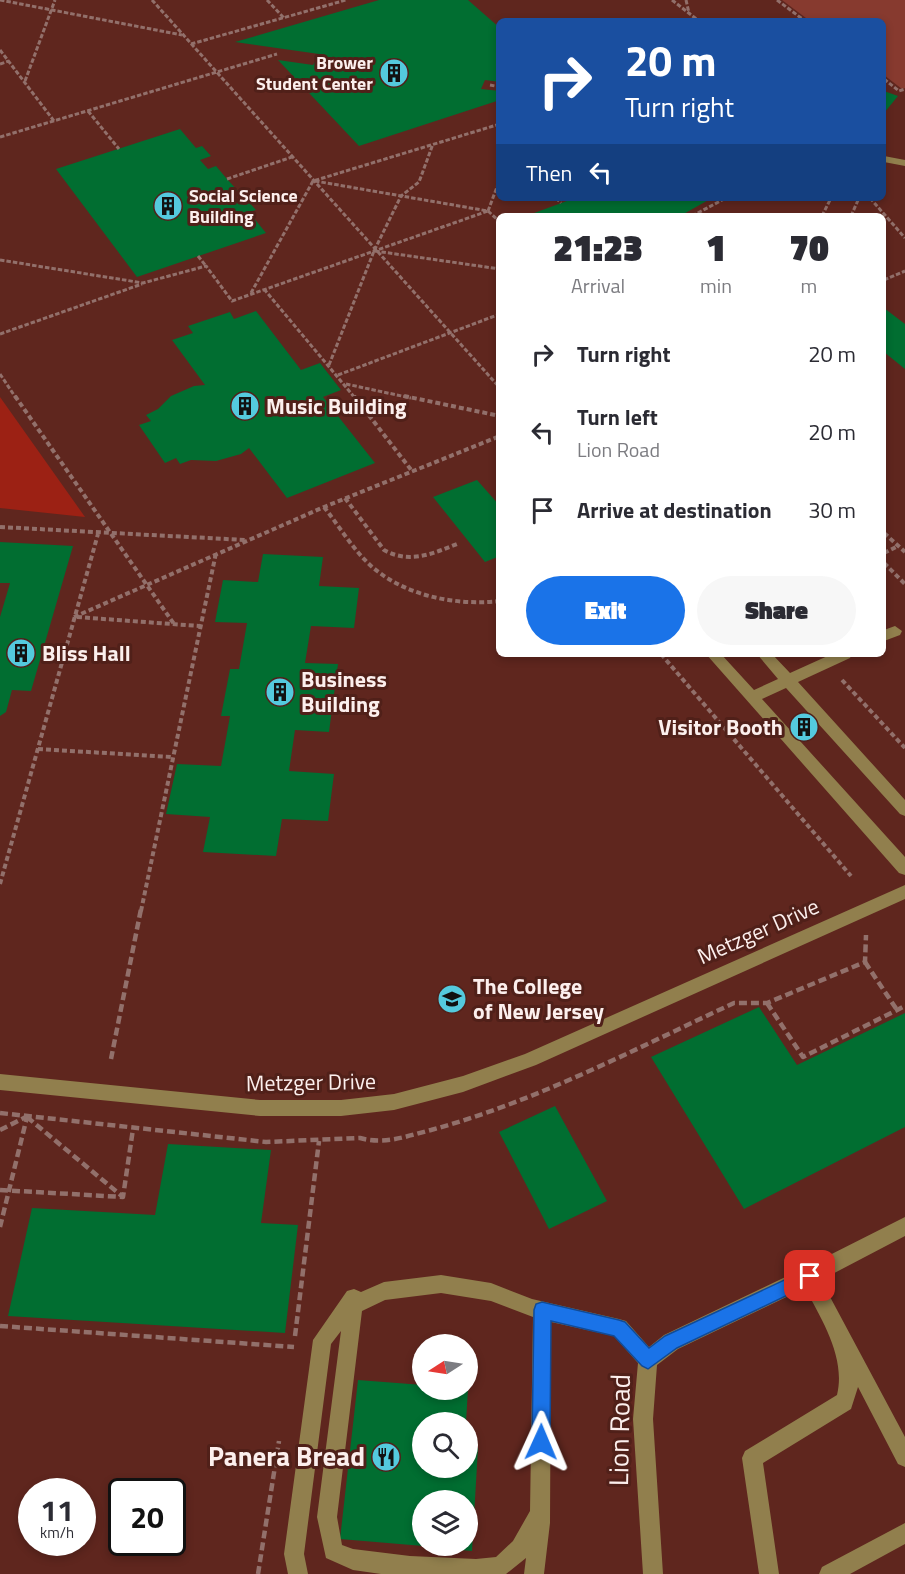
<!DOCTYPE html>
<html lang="en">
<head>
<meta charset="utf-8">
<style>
	body { margin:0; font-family:"Titillium Web",sans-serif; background:#f7f7f7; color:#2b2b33; height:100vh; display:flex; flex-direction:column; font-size:22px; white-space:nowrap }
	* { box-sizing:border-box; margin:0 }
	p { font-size:20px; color:#7c7c81 }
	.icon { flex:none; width:33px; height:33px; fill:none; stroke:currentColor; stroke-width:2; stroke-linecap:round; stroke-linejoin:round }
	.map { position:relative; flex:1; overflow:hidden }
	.panel { position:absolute; left:496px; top:213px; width:390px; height:444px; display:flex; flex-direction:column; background:#fff; border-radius:9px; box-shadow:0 3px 9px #0003 }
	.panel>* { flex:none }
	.hud { position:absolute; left:496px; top:18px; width:390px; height:183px; border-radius:9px; box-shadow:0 3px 9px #0003; background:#1a4fa0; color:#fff; overflow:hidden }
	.needle { width:39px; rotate:258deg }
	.controls { position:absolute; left:412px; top:1334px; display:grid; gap:12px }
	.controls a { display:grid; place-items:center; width:66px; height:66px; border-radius:50%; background:#fff; box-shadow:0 3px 9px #0003; font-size:30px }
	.speed { position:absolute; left:18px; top:1478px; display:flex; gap:12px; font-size:30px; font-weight:700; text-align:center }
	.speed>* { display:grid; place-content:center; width:78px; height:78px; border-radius:50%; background:#fff; box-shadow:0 3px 9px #0003; line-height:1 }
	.speed small { font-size:15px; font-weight:400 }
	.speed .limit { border:3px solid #111; border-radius:9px; background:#fff; color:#111 }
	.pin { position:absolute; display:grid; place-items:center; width:51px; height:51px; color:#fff; margin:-26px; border-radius:12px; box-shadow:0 3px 9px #0006 }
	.me { position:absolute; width:66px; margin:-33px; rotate:1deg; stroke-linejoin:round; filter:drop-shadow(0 0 4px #0008) }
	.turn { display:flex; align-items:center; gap:21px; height:126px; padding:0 30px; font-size:27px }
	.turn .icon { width:78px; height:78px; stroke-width:2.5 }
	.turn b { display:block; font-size:42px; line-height:51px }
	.then { display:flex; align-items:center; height:57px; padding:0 30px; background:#0003; gap:12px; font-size:22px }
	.eta { display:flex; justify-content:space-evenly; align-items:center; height:102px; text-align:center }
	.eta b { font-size:36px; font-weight:800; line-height:42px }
	.cta { display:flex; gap:12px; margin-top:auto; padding:12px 30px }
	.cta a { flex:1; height:69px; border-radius:36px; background:#1a73e8; color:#fff; font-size:24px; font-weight:800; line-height:69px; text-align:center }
	.cta a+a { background:#f7f7f7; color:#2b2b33 }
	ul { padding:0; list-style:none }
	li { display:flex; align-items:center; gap:18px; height:78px; padding:0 30px }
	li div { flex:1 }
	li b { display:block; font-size:22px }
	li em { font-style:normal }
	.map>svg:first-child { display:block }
	.built { fill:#5f261e; fill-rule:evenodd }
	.green { fill:#873a2f }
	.forest { fill:#9c2114 }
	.building { fill:#016e31 }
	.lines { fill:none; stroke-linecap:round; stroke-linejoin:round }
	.path-far2 { stroke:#92706b; stroke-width:3; stroke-dasharray:4.5 2; stroke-linecap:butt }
	.path-far1 { stroke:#92706b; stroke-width:4; stroke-dasharray:5 3; stroke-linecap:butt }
	.path { stroke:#92706b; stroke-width:4.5; stroke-dasharray:8 4; stroke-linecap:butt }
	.minor { fill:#917f4d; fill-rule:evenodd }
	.route { fill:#1a73e8; stroke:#114b97; stroke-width:1.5 }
	.labels { text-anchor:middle; stroke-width:6; stroke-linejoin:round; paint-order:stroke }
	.far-poi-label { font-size:18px; font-weight:bold; fill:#fcefed; stroke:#502019; text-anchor:end }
	.poi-label { font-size:22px; font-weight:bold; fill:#fcefed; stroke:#502019; text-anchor:start }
	.street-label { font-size:22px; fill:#fcefed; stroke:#502019 }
	.near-street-label { font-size:27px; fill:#fcefed; stroke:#502019 }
	.near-poi-label { font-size:27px; font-weight:bold; fill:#fcefed; stroke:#502019; text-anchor:end }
</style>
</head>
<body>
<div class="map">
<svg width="905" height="1574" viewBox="0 0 905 1574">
	<rect width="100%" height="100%" fill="#502019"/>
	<!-- built -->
	<path class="built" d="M0 0H905V1574H0ZM500 21H884V198H500ZM500 216H884V654H500ZM423 1344H468V1389H423ZM423 1422H468V1467H423ZM32 1491H82V1542H32ZM122 1491H172V1542H122ZM423 1500H468V1545H423Z"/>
	<!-- green -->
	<polygon class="green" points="782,0 905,0 905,88 902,89 884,75 884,21 810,21"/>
	<!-- forest -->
	<polygon class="forest" points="0,397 85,517 0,508"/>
	<!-- building -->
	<g class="building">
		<polygon points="379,0 468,0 500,28 500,82 485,80 481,89 500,91 500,100 359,146 278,60 313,65 319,54 235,42"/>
		<polygon points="884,91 898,96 884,113"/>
		<polygon points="180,129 196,148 202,146 211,156 200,160 208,169 216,166 227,179 238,191 229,194 237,203 246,199 256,210 249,212 266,233 137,277 56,169"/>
		<polygon points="575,198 712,198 680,216 526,216"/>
		<polygon points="884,308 905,324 905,369 884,352"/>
		<polygon points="256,311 301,370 320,363 341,390 323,397 375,463 287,498 249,448 241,454 216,461 191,460 180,464 176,458 165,463 139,425 151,421 146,415 158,409 171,396 194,386 205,385 172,340 193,333 188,326 230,312 234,319"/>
		<polygon points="477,480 500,506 500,556 485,562 433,497"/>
		<polygon points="0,542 73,546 31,691 12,690 6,712 0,716 0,617 10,583 0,583"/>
		<polygon points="263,554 323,557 319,586 359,588 354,628 311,626 305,663 338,664 329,732 295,730 289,771 334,774 328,821 282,819 276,856 203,852 210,817 166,814 177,764 221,766 230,716 221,716 230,669 239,669 247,623 215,622 223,580 258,582"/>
		<polygon points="804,716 818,731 804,738 790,723"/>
		<polygon points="759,1007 797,1065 905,1013 905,1127 744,1209 651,1057"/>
		<polygon points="555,1106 607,1201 549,1229 499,1132"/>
		<polygon points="168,1144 271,1150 261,1223 298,1225 285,1333 8,1316 32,1208 155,1215"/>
		<polygon points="358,1380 423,1385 423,1389 468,1389 466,1422 423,1422 423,1467 468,1467 468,1447 478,1448 472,1551 426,1547 468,1545 468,1500 423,1500 423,1546 340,1539"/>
	</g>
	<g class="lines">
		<!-- path-far2 -->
		<g class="path-far2">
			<polyline points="0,0 182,35"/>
			<polyline points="152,0 500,388"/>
			<polyline points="267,0 284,18"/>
			<polyline points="672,0 699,21"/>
			<polyline points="686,0 689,13"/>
			<polyline points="777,0 805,21"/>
			<polyline points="191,44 346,0"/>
			<polyline points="0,50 54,121"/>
			<polyline points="0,64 9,61"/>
			<polyline points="884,79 899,91 905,89"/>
			<polyline points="25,81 55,0"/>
			<polyline points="490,85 500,87"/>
			<polyline points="88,111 119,149"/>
			<polyline points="0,137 277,54"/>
			<polyline points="227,179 292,157"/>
			<polyline points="315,181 488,211 500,222"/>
			<polyline points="556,198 561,203"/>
			<polyline points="870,198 905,238"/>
			<polyline points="488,211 500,179"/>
			<polyline points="692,216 726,198"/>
			<polyline points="822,216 831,198"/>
			<polyline points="851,216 859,198"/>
			<polyline points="375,251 500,269"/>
			<polyline points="198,256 206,266"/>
			<polyline points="0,260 143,283 206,266 232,301 488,211"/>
			<polyline points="884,280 905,271"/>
			<polyline points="264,289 355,398"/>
			<polyline points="251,293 313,181 500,124"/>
			<polyline points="0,334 142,284"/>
			<polyline points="329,365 374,251 401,196 419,182 433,144"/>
			<polyline points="0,374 16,398"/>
			<polyline points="338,375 500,314"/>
			<polyline points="346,384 411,398"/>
		</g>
		<!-- path-far1 -->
		<g class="path-far1">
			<polyline points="15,396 174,624"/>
			<polyline points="354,396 412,471"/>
			<polyline points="404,396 500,416"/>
			<path d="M345 498 384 550C409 564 432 554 457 544"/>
			<path d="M324 507C339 526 352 548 370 565 404 596 456 606 500 601"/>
			<polyline points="0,527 245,540"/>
			<polyline points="884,533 905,552"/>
			<polyline points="884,553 898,546"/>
			<polyline points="884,563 905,584"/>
			<polyline points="74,617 324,507 500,436"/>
			<polyline points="77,617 199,626"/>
			<polyline points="661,654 851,876"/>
			<polyline points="842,680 905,748"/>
			<polyline points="38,749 172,757"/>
			<polyline points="0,884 98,534"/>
			<polyline points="141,911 216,553"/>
		</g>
		<!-- path -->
		<g class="path">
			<polyline points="865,962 897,1010"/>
			<polyline points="767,1003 803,1057 905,1006"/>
			<polyline points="111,1059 141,909"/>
			<path d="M0 1113 266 1142 360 1138C385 1145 407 1136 431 1130 537 1101 635 1049 734 1003H767L865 962 866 935"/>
			<polyline points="27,1117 123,1197"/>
			<polyline points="0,1130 26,1117"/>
			<polyline points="0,1190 123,1197 133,1129"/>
			<polyline points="0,1227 27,1117"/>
			<polyline points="0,1326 294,1347"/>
			<polyline points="295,1336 319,1141"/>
			<polyline points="258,1574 279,1441"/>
		</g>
		<!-- minor -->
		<g class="minor">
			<polygon points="884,156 905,160 905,166 884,162"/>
			<polygon points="895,626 902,631 900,635 884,641 884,630"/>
			<polygon points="706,654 721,654 754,690 778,679 757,654 772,654 790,673 832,654 852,654 850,658 798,682 905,800 905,816 900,814 786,688 762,699 905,857 905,875 899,873"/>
			<polygon points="905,885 905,899 536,1065 463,1092 394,1110 341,1116 260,1116 0,1090 0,1074 260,1100 341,1100 394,1094 463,1076 525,1054"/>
			<path d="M905 1217V1236L821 1280 905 1437V1467L898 1464 858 1387 851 1409 763 1463 779 1574H759L742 1458 745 1451 837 1395C846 1358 822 1320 805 1288L678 1349 657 1365 653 1419 663 1574H643L633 1419 638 1363 614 1336 551 1322 550 1523 544 1574H524L526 1558 506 1574H381L353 1570 326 1558 317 1517 341 1331 331 1344 304 1554 308 1574H288L284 1554 313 1340 347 1291 354 1289 361 1292 384 1282 441 1275 491 1283 532 1299 619 1319 626 1321 649 1347 664 1335 802 1269ZM441 1293 491 1301 533 1317 530 1511 513 1541 496 1557 476 1559 410 1556 353 1549 342 1545 337 1517 362 1311 385 1300Z"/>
			<polygon points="905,1523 905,1544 850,1574 819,1574 822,1567"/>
		</g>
	</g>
	<!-- route -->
	<polygon class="route" points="810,1268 815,1271 818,1276 815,1282 677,1348 648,1369 642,1366 614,1336 551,1321 550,1442 547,1449 541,1451 534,1449 532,1442 534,1310 536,1304 542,1302 619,1320 625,1322 649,1348 665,1336"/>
	<!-- icons -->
	<defs>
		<g id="building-disc" transform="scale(1.5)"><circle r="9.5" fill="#54cade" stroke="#502019"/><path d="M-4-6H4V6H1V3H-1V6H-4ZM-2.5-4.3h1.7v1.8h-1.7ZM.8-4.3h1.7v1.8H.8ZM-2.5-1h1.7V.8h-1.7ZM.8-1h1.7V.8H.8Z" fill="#111"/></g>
		<g id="university-disc" transform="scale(1.5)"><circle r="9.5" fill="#54cade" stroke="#502019"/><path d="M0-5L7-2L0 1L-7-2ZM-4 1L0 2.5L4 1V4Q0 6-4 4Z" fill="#111"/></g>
		<g id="restaurant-disc" transform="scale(1.5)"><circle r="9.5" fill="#54cade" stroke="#502019"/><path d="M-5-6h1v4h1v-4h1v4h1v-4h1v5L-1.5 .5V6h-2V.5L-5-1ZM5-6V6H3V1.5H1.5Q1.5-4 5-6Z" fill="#111"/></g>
	</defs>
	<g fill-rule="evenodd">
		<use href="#building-disc" x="394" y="73"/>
		<use href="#building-disc" x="168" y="206"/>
		<use href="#building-disc" x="245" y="406"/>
		<use href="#building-disc" x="21" y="653"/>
		<use href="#building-disc" x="280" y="692"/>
		<use href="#building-disc" x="804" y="727"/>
		<use href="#university-disc" x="452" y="999"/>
		<use href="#restaurant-disc" x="386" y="1457"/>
	</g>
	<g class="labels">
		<!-- far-poi labels -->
		<g class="far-poi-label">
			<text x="373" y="69">Brower<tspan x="373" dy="21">Student Center</tspan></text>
			<text x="189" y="202" text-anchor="start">Social Science<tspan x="189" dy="21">Building</tspan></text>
		</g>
		<!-- poi labels -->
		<g class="poi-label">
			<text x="266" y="414">Music Building</text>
			<text x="42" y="661">Bliss Hall</text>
			<text x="301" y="687">Business<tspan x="301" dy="25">Building</tspan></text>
			<text x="783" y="735" text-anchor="end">Visitor Booth</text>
			<text x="473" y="994">The College<tspan x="473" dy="25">of New Jersey</tspan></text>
		</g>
		<!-- street labels -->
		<g class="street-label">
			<text transform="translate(758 931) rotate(-24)" y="8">Metzger Drive</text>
			<text transform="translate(311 1082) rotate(-1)" y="8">Metzger Drive</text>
		</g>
		<!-- near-street labels -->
		<g class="near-street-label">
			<text transform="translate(620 1430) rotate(-89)" y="9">Lion Road</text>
		</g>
		<!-- near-poi labels -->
		<g class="near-poi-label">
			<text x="365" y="1466">Panera Bread</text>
		</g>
	</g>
</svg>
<div class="controls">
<a><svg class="needle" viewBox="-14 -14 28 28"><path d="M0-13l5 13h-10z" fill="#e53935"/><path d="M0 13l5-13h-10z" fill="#7c7c81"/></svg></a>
<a><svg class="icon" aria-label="search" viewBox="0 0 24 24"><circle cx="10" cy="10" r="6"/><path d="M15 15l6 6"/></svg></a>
<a><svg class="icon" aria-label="layers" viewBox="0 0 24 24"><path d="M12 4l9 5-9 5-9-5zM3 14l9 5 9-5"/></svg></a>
</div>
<div class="speed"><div>11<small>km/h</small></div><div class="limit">20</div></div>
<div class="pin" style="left:810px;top:1276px;background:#d93025"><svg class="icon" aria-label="arrive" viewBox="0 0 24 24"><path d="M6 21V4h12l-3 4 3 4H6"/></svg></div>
<svg class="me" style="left:541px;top:1442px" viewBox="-20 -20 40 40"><path d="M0-17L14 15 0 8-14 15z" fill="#1a73e8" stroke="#fff" stroke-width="4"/></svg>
<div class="hud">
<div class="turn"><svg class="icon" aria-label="right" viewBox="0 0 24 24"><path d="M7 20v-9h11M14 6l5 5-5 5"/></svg><div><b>20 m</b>Turn right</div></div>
<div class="then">Then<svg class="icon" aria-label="left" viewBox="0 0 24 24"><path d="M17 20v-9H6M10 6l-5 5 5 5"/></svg></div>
</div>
<section class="panel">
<div class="eta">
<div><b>21:23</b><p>Arrival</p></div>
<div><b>1</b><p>min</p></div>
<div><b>70</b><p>m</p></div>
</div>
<ul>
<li><svg class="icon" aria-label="right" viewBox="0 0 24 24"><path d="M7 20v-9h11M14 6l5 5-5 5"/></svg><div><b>Turn right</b></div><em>20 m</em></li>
<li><svg class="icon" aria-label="left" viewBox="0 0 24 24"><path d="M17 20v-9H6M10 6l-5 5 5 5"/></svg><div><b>Turn left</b><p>Lion Road</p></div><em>20 m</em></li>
<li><svg class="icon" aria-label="arrive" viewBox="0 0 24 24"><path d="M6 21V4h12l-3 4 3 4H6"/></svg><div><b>Arrive at destination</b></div><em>30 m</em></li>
</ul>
<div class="cta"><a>Exit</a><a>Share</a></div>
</section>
</div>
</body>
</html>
